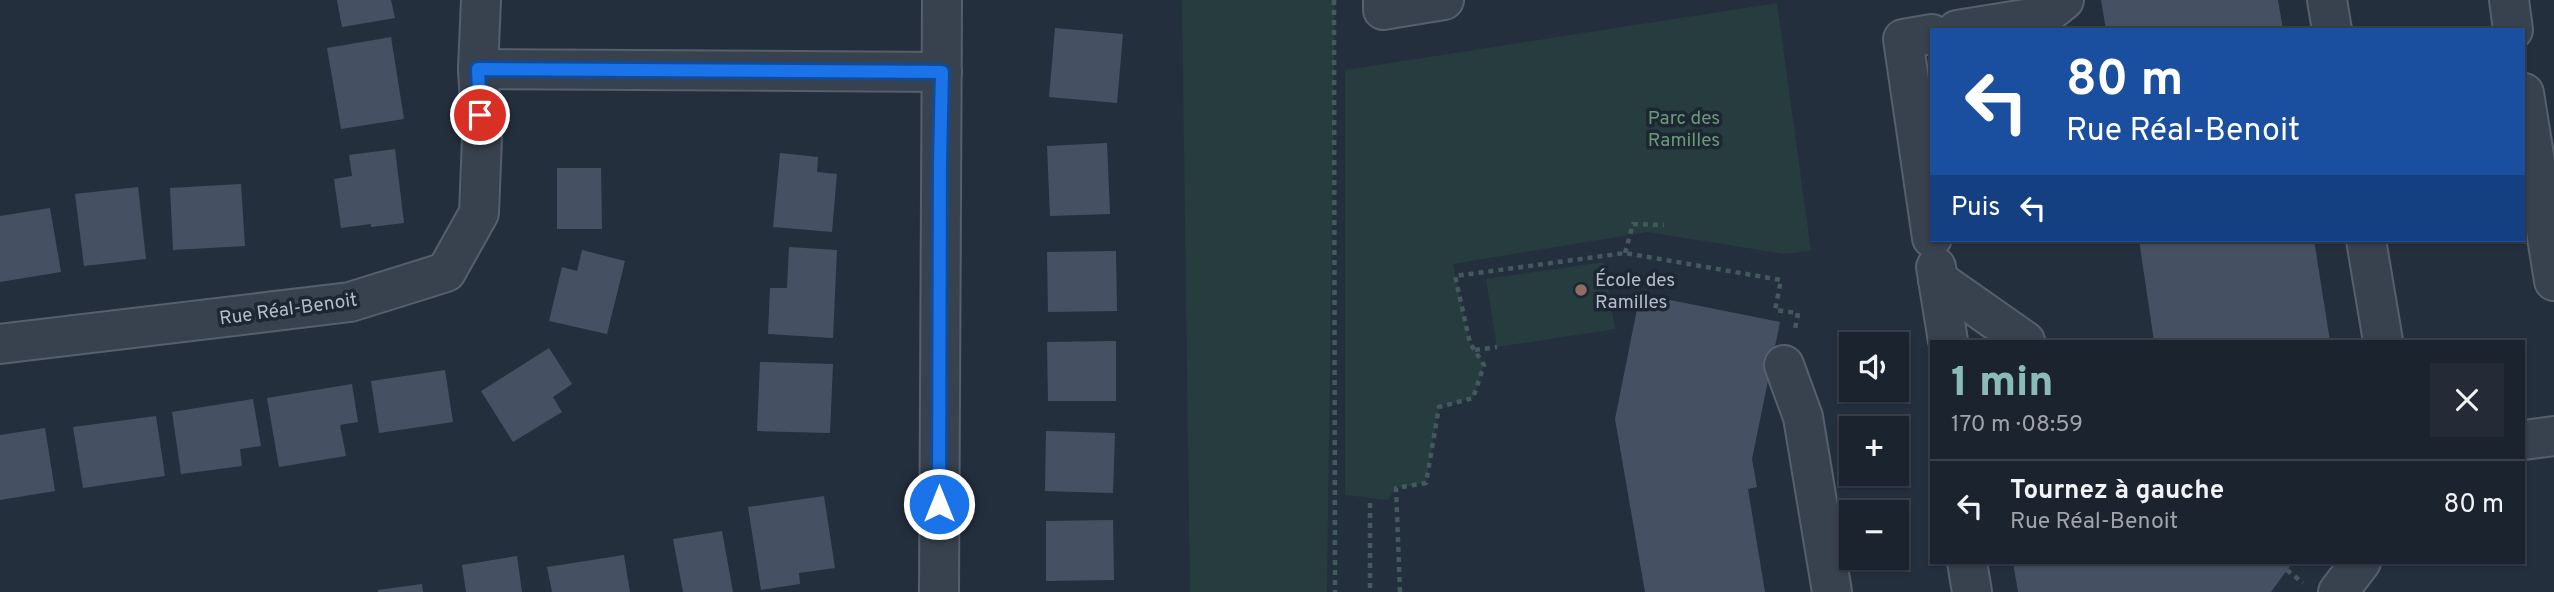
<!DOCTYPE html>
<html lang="fr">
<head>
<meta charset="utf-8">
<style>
	body { margin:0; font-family:Overpass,sans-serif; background:#242b36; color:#f1f3f6; height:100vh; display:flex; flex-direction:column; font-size:26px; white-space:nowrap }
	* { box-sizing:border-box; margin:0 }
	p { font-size:23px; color:#a0a4aa }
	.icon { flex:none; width:38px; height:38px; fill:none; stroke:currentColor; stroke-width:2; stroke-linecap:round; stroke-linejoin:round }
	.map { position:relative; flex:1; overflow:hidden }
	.sheet { position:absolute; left:1930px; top:340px; width:595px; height:224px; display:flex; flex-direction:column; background:#1b232e; border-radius:0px; box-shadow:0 2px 5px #0004,0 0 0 2px #39404a }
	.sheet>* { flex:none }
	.top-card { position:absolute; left:1930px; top:28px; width:595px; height:214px; border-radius:0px; box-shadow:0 2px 5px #0004,0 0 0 2px #39404a; background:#1a4fa0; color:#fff; overflow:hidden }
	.controls { position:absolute; left:1839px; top:332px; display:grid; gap:14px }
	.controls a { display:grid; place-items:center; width:70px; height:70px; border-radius:0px; background:#1b232e; box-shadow:0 2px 5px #0004,0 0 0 2px #39404a; font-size:35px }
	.pin { position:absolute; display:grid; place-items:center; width:60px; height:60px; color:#fff; margin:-30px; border:4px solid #fff; border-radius:50%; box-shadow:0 2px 7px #0007 }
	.me { position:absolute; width:77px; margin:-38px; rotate:0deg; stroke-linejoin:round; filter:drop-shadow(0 0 5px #0008) }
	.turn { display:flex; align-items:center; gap:24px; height:147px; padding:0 21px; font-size:32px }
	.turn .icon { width:91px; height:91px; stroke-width:2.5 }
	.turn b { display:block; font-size:49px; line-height:60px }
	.then { display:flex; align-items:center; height:66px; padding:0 21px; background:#0003; gap:14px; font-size:26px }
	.round { display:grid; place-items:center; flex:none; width:74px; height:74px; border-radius:0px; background:#242b36 }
	.headline { display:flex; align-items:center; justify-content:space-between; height:119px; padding:0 21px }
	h1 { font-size:42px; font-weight:800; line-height:52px; color:#8bbbb9 }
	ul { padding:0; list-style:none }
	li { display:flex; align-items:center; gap:21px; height:91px; padding:0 21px; border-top:2px solid #39404a }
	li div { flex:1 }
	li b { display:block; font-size:26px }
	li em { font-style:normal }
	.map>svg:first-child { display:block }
	.green { fill:#263c3f }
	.building { fill:#455162 }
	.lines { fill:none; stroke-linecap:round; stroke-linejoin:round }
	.minor-casing { stroke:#565f6c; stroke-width:42 }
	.path { stroke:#44595c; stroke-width:4.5; stroke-dasharray:5 5; stroke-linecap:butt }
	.minor { stroke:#38414e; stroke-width:38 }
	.route-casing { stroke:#114b97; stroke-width:18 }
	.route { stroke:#1a73e8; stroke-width:12 }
	.education-dot { fill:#8d6e63; stroke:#1d2633; stroke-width:2.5 }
	.labels { text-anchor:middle; stroke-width:7; stroke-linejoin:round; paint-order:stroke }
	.park-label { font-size:19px; fill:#6b9a76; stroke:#1d2633 }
	.poi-label { font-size:19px; fill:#b4bcc9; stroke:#1d2633; text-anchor:start }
	.street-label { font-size:19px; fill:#b4bcc9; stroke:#1d2633 }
</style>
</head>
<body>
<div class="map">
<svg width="2554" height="592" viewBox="0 0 2554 592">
	<rect width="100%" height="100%" fill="#242f3e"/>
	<!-- green -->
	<g class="green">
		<polygon points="1182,0 1335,0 1327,592 1190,592"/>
		<polygon points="1777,3 1811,251 1785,254 1647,232 1453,264 1470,343 1484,365 1473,398 1439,407 1426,483 1396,488 1388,500 1345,495 1345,70"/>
		<polygon points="1604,262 1615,329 1497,347 1486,279"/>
	</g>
	<!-- building -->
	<g class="building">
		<polygon points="337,0 391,0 395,18 342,27"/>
		<polygon points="2101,0 2278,0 2283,30 2106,30"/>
		<polygon points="1055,28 1123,34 1117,103 1049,97"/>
		<polygon points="391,37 404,119 341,129 327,48"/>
		<polygon points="1107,143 1110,214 1050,216 1047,146"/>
		<polygon points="395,149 404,223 371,227 371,224 341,228 334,179 352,176 349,155"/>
		<polygon points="780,153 818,157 817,172 837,174 832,232 773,227"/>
		<polygon points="557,168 601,168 602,229 557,229"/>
		<polygon points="241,184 245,246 173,250 170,188"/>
		<polygon points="138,187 146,259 84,266 75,194"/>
		<polygon points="50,208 61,272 0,282 0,216"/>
		<polygon points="2139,240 2314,240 2330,341 2154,341"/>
		<polygon points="789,247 837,250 833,338 768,334 770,288 787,288"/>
		<polygon points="582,250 625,261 607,334 549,321 562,267 577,271"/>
		<polygon points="1116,251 1117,311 1048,312 1047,252"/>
		<polygon points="1640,294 1780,322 1752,459 1757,487 1748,489 1765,592 1645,592 1615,419"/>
		<polygon points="1116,341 1116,401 1048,401 1047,342"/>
		<polygon points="549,348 572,384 553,397 562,412 513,442 481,391"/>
		<polygon points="760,362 833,364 830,433 757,431"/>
		<polygon points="445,370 453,422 379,433 371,381"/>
		<polygon points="352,384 358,422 340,425 346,456 279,467 267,398"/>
		<polygon points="253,399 261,446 240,449 242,466 181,474 172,412"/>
		<polygon points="156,416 165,476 83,488 73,427"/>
		<polygon points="45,428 55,491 0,500 0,435"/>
		<polygon points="1046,431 1115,433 1113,493 1045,491"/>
		<polygon points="824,496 835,568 799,573 800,584 761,590 748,507"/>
		<polygon points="1113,520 1114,580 1046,581 1046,521"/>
		<polygon points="722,531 733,592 683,592 673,539"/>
		<polygon points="624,555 630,592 552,592 547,567"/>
		<polygon points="517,556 522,592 466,592 462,565"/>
		<polygon points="2013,562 2293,562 2271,592 2018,592"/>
		<polygon points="422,584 423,592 378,592 378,590"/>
	</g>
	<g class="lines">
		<!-- minor casing -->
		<g class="minor-casing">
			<g id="minor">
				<polyline points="1383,0 1383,10 1444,0"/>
				<polyline points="2327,0 2332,30"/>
				<polyline points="2509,0 2513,30"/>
				<polyline points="1957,30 2044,16 2064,0"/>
				<polyline points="1932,34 1903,39 1932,238"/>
				<polyline points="478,69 942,72"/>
				<polyline points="2524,93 2554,281"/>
				<polyline points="2366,240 2383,341"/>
				<polyline points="1936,267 1948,341"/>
				<polyline points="1938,280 2025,341"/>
				<polyline points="0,344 350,302 446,272 479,213 482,138 478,69 481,0"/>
				<polyline points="1784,365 1803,417 1832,592"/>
				<polyline points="2524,440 2554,436"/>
				<polyline points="1967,562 1972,592"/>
				<polyline points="939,592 942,0"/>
				<polyline points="2338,592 2361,562"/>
			</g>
		</g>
		<!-- path -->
		<g class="path">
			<polyline points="1334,0 1335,592"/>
			<polyline points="1625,253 1633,224 1664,225"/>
			<polyline points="1475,350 1497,347"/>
			<polyline points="1370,503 1370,592"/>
			<polyline points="2287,570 2303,583"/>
			<polyline points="1400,592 1396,488 1426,483 1439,407 1473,398 1484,365 1470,343 1455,276 1625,253 1781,280 1775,310 1798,313 1795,329"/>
		</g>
		<!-- minor -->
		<use href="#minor" class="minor"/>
	</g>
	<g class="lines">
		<!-- route casing -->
		<g class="route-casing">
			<polyline id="route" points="480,115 478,69 942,72 940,161 939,504"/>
		</g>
		<!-- route -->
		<use href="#route" class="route"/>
	</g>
	<!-- markers -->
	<circle class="education-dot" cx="1581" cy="290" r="7"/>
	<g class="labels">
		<!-- park labels -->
		<g class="park-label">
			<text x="1684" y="124">Parc des<tspan x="1684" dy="22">Ramilles</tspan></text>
		</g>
		<!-- poi labels -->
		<g class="poi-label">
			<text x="1595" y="286">École des<tspan x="1595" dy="22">Ramilles</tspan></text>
		</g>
		<!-- street labels -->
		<g class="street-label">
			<text transform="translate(288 308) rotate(-8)" y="7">Rue Réal-Benoit</text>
		</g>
	</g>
</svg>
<div class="controls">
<a><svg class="icon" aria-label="sound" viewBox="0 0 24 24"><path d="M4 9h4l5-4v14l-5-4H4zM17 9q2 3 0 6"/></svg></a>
<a>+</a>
<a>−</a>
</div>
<div class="pin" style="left:480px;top:115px;background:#d93025"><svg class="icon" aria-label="arrive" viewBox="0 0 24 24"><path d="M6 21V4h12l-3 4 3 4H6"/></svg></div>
<svg class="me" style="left:939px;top:504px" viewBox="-20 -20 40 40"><circle r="17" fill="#1a73e8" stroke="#fff" stroke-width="3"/><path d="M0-11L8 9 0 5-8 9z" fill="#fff"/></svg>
<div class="top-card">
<div class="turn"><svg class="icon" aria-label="left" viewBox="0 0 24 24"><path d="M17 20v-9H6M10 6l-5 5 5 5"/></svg><div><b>80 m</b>Rue Réal-Benoit</div></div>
<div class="then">Puis<svg class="icon" aria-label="left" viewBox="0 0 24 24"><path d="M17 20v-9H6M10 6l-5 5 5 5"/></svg></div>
</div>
<section class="sheet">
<div class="headline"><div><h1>1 min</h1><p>170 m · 08:59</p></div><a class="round"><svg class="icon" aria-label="close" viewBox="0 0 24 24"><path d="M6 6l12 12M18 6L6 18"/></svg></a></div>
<ul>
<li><svg class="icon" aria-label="left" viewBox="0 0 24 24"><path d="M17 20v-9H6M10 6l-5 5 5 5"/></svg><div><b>Tournez à gauche</b><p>Rue Réal-Benoit</p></div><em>80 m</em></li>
</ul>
</section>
</div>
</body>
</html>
